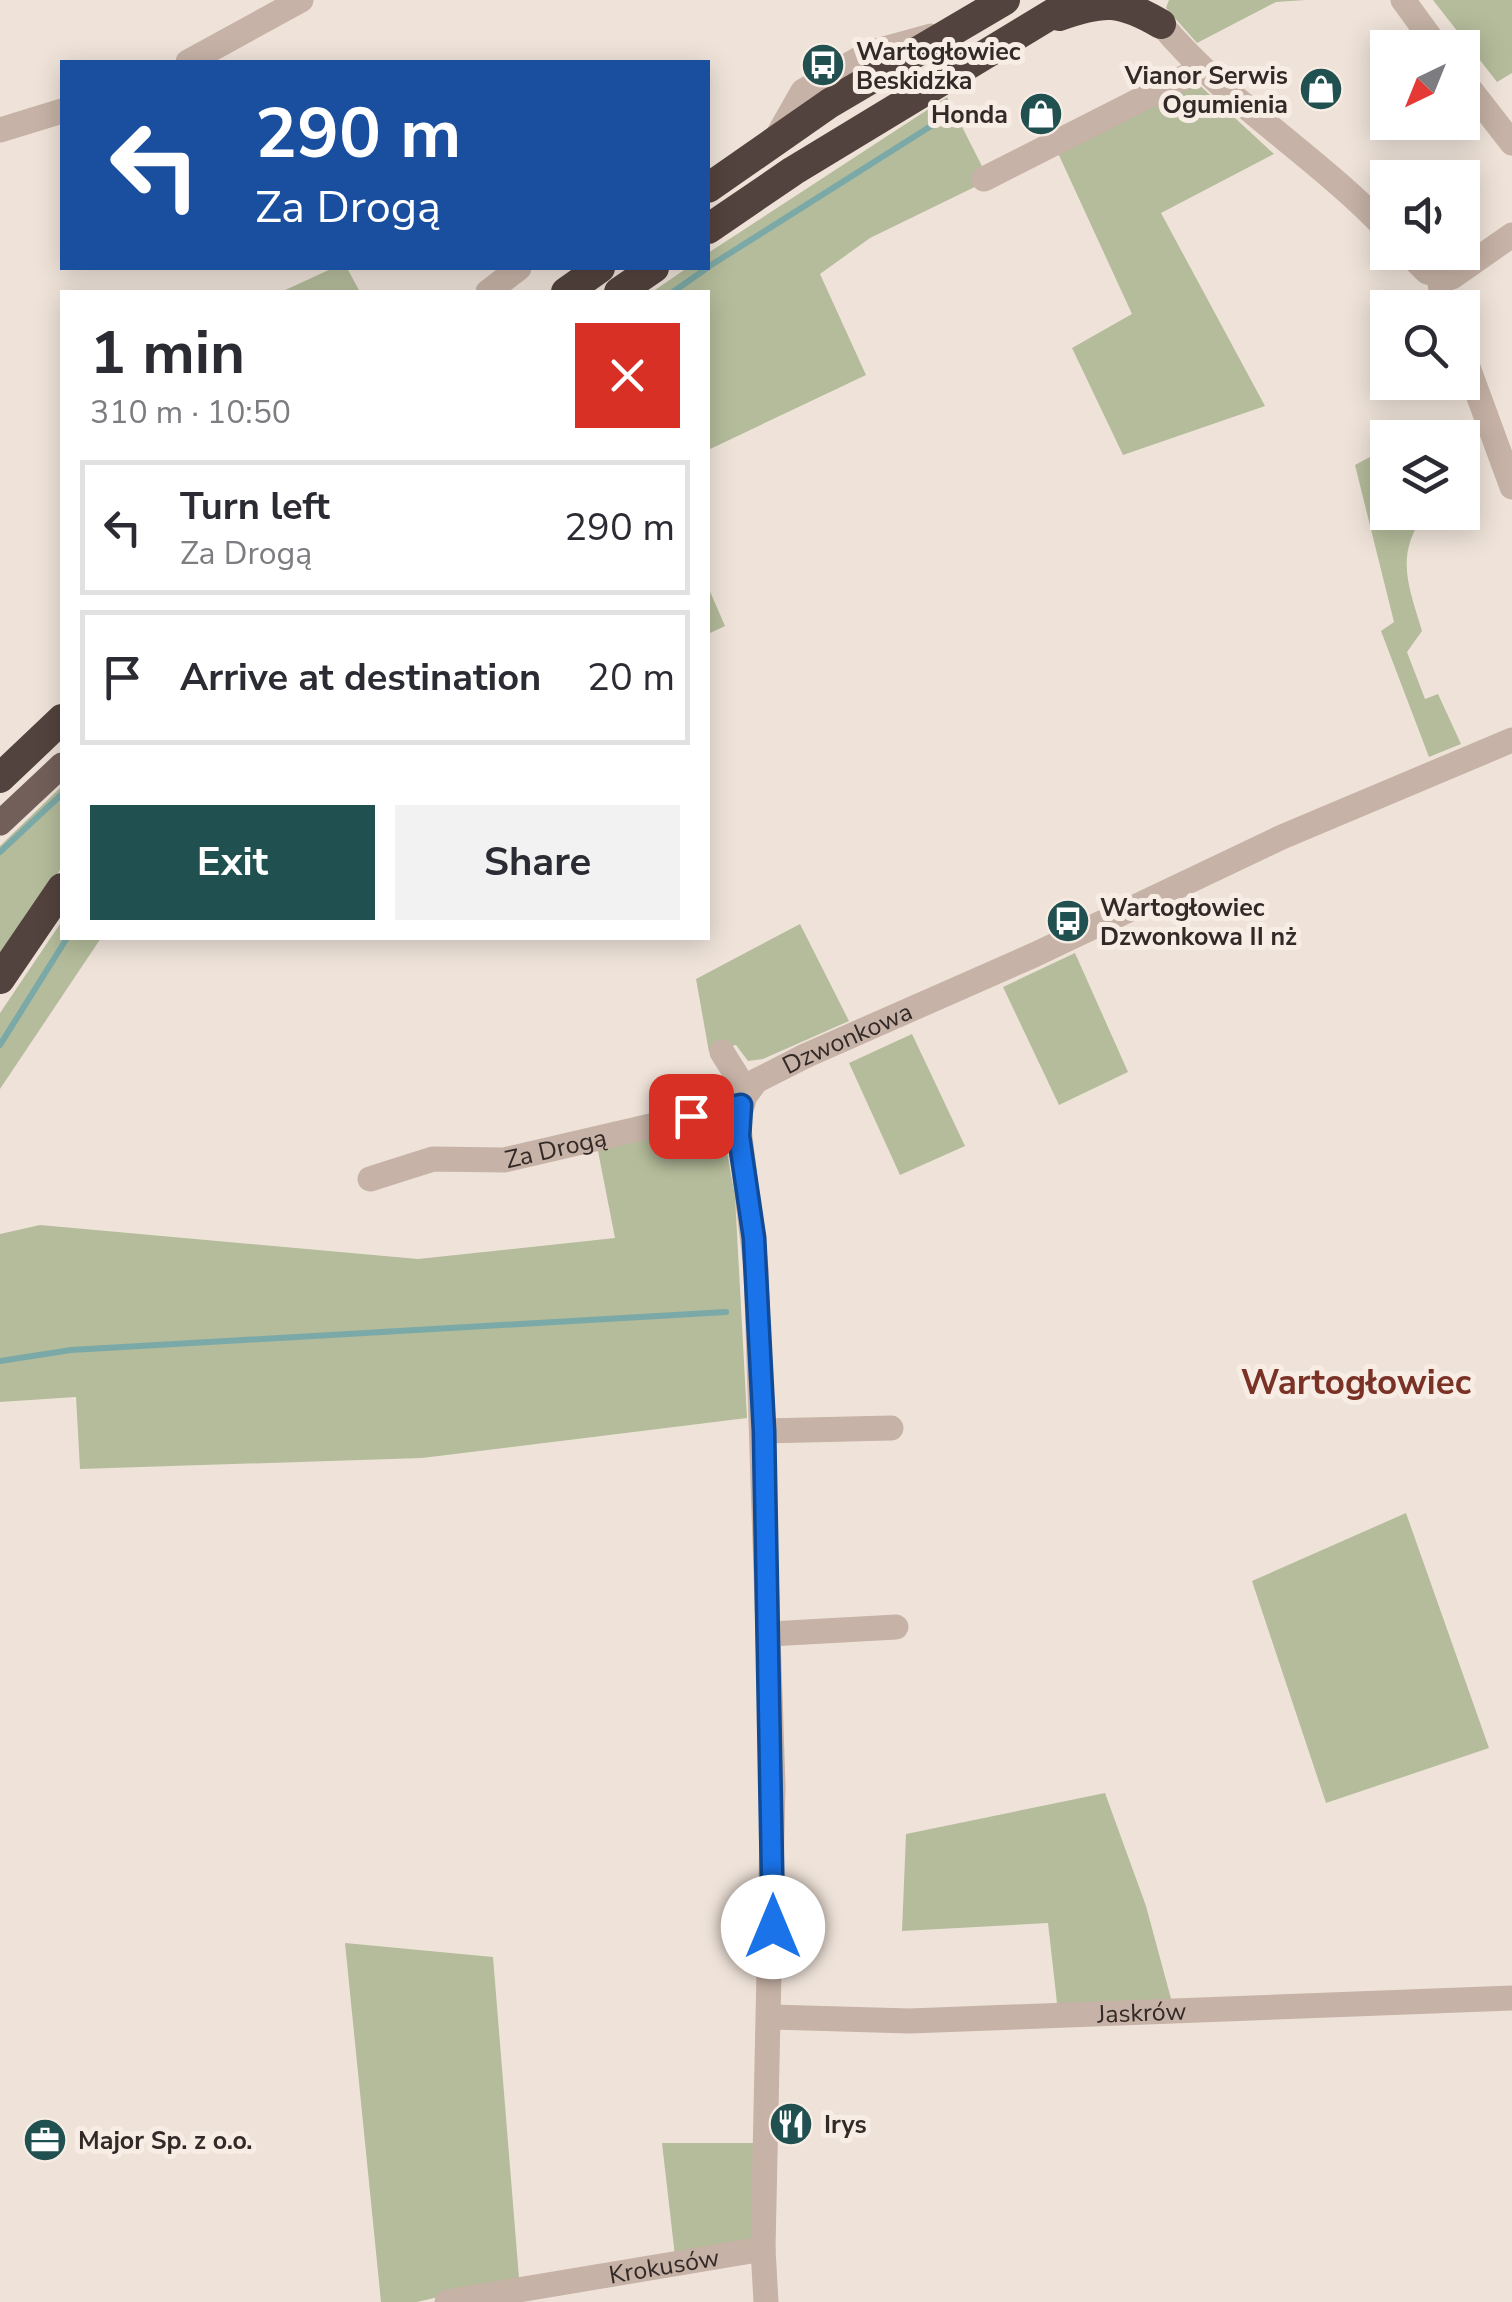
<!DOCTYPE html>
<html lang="en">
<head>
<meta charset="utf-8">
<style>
	body { margin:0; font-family:"Nunito Sans",sans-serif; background:#f2f2f3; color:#2b2b33; height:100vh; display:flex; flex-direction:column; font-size:38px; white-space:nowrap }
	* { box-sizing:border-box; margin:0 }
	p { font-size:32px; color:#7c7c81 }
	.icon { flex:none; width:55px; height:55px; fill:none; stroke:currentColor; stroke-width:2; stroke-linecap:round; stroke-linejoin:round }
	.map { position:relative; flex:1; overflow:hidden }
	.panel { position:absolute; left:60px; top:290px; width:650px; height:650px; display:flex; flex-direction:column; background:#fff; border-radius:0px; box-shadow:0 5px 25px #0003 }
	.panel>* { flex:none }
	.banner { position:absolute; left:60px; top:60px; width:650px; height:210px; border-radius:0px; box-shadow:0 5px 25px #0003; background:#1a4fa0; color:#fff; overflow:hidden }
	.needle { width:65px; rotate:223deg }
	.fabs { position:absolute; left:1370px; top:30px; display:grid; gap:20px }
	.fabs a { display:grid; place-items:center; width:110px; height:110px; border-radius:0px; background:#fff; box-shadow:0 5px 25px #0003; font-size:50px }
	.pin { position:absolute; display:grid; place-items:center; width:85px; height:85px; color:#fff; margin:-42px; border-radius:20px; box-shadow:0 5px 15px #0006 }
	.me { position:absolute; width:110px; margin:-55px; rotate:0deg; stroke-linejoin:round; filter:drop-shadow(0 0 8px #0008) }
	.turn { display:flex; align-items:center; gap:35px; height:210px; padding:0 30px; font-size:45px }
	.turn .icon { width:130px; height:130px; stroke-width:2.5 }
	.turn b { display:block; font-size:70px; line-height:85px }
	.round { display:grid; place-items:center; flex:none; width:105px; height:105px; border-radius:0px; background:#f2f2f3 }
	.summary { display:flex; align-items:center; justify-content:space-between; height:170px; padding:0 30px }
	h1 { font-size:60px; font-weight:700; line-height:75px }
	.button { display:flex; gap:20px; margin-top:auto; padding:20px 30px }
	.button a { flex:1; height:115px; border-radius:0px; background:#20504f; color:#fff; font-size:40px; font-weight:700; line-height:115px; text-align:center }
	.button a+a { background:#f2f2f3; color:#2b2b33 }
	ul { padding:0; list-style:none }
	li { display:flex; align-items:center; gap:30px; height:135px; margin:0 20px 15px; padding:0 10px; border:5px solid #e1e1e2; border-radius:0px }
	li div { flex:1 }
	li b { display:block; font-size:38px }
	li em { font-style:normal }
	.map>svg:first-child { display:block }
	.green { fill:#b4bc9b }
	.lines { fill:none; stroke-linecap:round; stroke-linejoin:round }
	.stream { stroke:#7ba9a7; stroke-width:6 }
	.minor { stroke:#c6b2a6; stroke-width:25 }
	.major { stroke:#735f59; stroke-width:25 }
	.highway { stroke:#53433e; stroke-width:30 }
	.route-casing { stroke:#114b97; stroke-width:25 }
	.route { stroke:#1a73e8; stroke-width:18 }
	.labels { text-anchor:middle; stroke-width:10; stroke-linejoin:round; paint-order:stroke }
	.poi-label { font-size:25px; font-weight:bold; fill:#332926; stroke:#f7ede5; text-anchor:start }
	.street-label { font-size:25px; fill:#332926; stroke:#f7ede5 }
	.district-label { font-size:35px; font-weight:bold; fill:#7b3226; stroke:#f7ede5 }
</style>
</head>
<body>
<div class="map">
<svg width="1512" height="2302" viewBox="0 0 1512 2302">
	<rect width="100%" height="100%" fill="#efe3d9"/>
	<!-- green -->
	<g class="green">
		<polygon points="1169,0 1306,0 1276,2 1197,43 1166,8"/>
		<polygon points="1433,0 1512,0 1512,73 1497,82"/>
		<polygon points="1195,81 1274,154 1161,213 1265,406 1123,455 1072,348 1132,314 1057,151"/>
		<polygon points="947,97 989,180 870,238 820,274 866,375 708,450 708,292 652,292 687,268 708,268 708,253"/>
		<polygon points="333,268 347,268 360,292 281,292"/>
		<path d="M1385 449 1388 512 1425 514C1394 555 1409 587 1422 631L1407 652 1425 699 1438 694 1461 744 1429 757 1381 631 1394 622 1355 465Z"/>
		<polygon points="708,587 725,626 708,634"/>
		<polygon points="62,786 62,867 0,959 0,846"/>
		<polygon points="62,921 62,938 101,938 0,1089 0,1013"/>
		<polygon points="800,924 849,1021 763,1059 748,1061 736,1045 709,1052 696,979"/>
		<polygon points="1075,953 1128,1072 1059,1105 1003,987"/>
		<polygon points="912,1034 965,1146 900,1175 849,1063"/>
		<polygon points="721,1120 735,1196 747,1418 422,1458 80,1469 76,1397 0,1402 0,1234 40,1225 418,1259 615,1238 597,1146"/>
		<polygon points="1406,1513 1489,1748 1326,1803 1252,1581"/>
		<polygon points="1105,1793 1146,1906 1173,2006 1058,2012 1048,1923 902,1931 906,1834"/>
		<polygon points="345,1943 493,1957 519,2278 417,2302 381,2302"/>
		<polygon points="662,2143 755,2143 751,2242 675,2256"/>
	</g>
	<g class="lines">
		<!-- stream -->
		<g class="stream">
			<polyline points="708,267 950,114"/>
			<polyline points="673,292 707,268"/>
			<polyline points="0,852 62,794"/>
			<polyline points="0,1045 67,938"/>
			<polyline points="0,1361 71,1350 726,1312"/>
		</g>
		<!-- minor -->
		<g class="minor">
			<polyline points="1403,0 1438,48"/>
			<path d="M1161 24C1227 103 1317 156 1388 231"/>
			<polyline points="188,62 301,0"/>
			<polyline points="1462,79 1512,143"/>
			<polyline points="0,130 62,111"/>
			<polyline points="774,142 803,91 869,53 931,36"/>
			<polyline points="984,179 1201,69"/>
			<polyline points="1407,252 1427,272 1452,277 1512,235"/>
			<polyline points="1439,277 1444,308"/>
			<polyline points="488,292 519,268"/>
			<polyline points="1462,351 1512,487"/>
			<polyline points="722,1052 747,1092"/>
			<path id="s1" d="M370 1179 433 1159 504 1160 741 1105"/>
			<polyline points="764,1431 891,1428"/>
			<polyline points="770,1634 896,1627"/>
			<path id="s2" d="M772 2017 910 2021 1512 1998"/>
			<path id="s3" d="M447 2302 763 2249"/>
			<path id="s4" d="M766 2302 763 2249 773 1786 756 1268 738 1120 745 1096 756 1081 805 1056 1034 955 1282 837 1512 740"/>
		</g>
		<!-- major -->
		<polyline class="major" points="0,823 62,765"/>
		<!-- highway -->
		<g class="highway">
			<path d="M1059 16C1104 0 1120 0 1161 24"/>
			<polyline points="708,188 830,103 1005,0"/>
			<polyline points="708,229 793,171 1075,0"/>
			<polyline points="566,292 600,268"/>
			<polyline points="619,292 654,268"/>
			<polyline points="0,778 62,719"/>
			<polyline points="0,979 62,888"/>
		</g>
	</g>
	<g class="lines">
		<!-- route casing -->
		<g class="route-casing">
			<polyline id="route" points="691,1116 741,1105 739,1136 754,1238 764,1431 773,1927"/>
		</g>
		<!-- route -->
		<use href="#route" class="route"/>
	</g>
	<!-- icons -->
	<defs>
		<g id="bus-disc" transform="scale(2.25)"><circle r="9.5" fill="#20504f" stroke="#f7ede5"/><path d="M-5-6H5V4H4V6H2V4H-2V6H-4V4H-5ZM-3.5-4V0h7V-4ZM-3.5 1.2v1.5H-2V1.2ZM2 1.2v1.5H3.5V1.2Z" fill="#fff"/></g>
		<g id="shop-disc" transform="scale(2.25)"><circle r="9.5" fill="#20504f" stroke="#f7ede5"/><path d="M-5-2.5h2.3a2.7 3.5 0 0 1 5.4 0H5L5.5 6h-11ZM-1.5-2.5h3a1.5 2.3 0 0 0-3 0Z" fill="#fff"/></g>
		<g id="restaurant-disc" transform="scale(2.25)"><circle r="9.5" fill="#20504f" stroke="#f7ede5"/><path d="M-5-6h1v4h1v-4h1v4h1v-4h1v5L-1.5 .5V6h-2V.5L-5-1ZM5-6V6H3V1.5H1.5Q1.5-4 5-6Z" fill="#fff"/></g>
		<g id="office-disc" transform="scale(2.25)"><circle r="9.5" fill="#20504f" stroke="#f7ede5"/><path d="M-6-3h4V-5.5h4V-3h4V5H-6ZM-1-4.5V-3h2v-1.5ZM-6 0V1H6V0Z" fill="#fff"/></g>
	</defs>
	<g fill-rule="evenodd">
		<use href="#bus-disc" x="823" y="65"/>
		<use href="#shop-disc" x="1321" y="89"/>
		<use href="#shop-disc" x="1041" y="114"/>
		<use href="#bus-disc" x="1068" y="921"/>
		<use href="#restaurant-disc" x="791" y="2124"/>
		<use href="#office-disc" x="45" y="2140"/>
	</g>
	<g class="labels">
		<!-- poi labels -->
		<g class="poi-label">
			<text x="856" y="60">Wartogłowiec<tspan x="856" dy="29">Beskidzka</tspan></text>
			<text x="1288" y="84" text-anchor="end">Vianor Serwis<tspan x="1288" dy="29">Ogumienia</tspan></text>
			<text x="1008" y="123" text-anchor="end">Honda</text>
			<text x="1100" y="916">Wartogłowiec<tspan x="1100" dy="29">Dzwonkowa II nż</tspan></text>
			<text x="824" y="2133">Irys</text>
			<text x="78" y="2149">Major Sp. z o.o.</text>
		</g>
		<!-- street labels -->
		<g class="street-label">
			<text dy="9" stroke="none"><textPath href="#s4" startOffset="1328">Dzwonkowa</textPath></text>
			<text dy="9" stroke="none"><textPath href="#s1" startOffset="190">Za Drogą</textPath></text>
			<text dy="9" stroke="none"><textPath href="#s2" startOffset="370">Jaskrów</textPath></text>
			<text dy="9" stroke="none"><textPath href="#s3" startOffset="220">Krokusów</textPath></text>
		</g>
		<!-- district labels -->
		<g class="district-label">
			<text x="1356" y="1394">Wartogłowiec</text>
		</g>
	</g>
</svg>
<div class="fabs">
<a><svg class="needle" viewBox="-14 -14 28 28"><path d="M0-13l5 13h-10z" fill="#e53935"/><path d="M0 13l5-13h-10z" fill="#7c7c81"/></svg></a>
<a><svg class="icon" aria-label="sound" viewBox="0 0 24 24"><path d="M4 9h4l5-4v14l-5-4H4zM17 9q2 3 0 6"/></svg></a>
<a><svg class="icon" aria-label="search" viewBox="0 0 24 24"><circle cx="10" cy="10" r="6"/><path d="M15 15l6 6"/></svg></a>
<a><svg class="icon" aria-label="layers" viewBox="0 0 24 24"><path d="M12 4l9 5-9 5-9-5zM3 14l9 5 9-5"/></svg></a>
</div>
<div class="pin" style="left:691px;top:1116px;background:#d93025"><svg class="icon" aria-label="arrive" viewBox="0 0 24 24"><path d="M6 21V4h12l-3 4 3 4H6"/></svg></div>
<svg class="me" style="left:773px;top:1927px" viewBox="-20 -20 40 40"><circle r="19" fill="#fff"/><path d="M0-13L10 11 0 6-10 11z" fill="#1a73e8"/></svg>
<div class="banner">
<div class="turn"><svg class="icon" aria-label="left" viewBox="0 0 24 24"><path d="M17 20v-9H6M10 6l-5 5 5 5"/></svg><div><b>290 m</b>Za Drogą</div></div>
</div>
<section class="panel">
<div class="summary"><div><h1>1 min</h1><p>310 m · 10:50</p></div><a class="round" style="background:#d93025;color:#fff"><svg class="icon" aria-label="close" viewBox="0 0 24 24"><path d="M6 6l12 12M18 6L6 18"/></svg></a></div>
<ul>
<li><svg class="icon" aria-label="left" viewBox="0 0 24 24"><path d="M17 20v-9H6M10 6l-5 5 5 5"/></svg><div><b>Turn left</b><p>Za Drogą</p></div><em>290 m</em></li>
<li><svg class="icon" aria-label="arrive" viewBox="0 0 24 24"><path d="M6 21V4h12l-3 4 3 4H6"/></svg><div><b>Arrive at destination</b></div><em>20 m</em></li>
</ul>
<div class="button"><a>Exit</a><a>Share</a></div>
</section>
</div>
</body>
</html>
